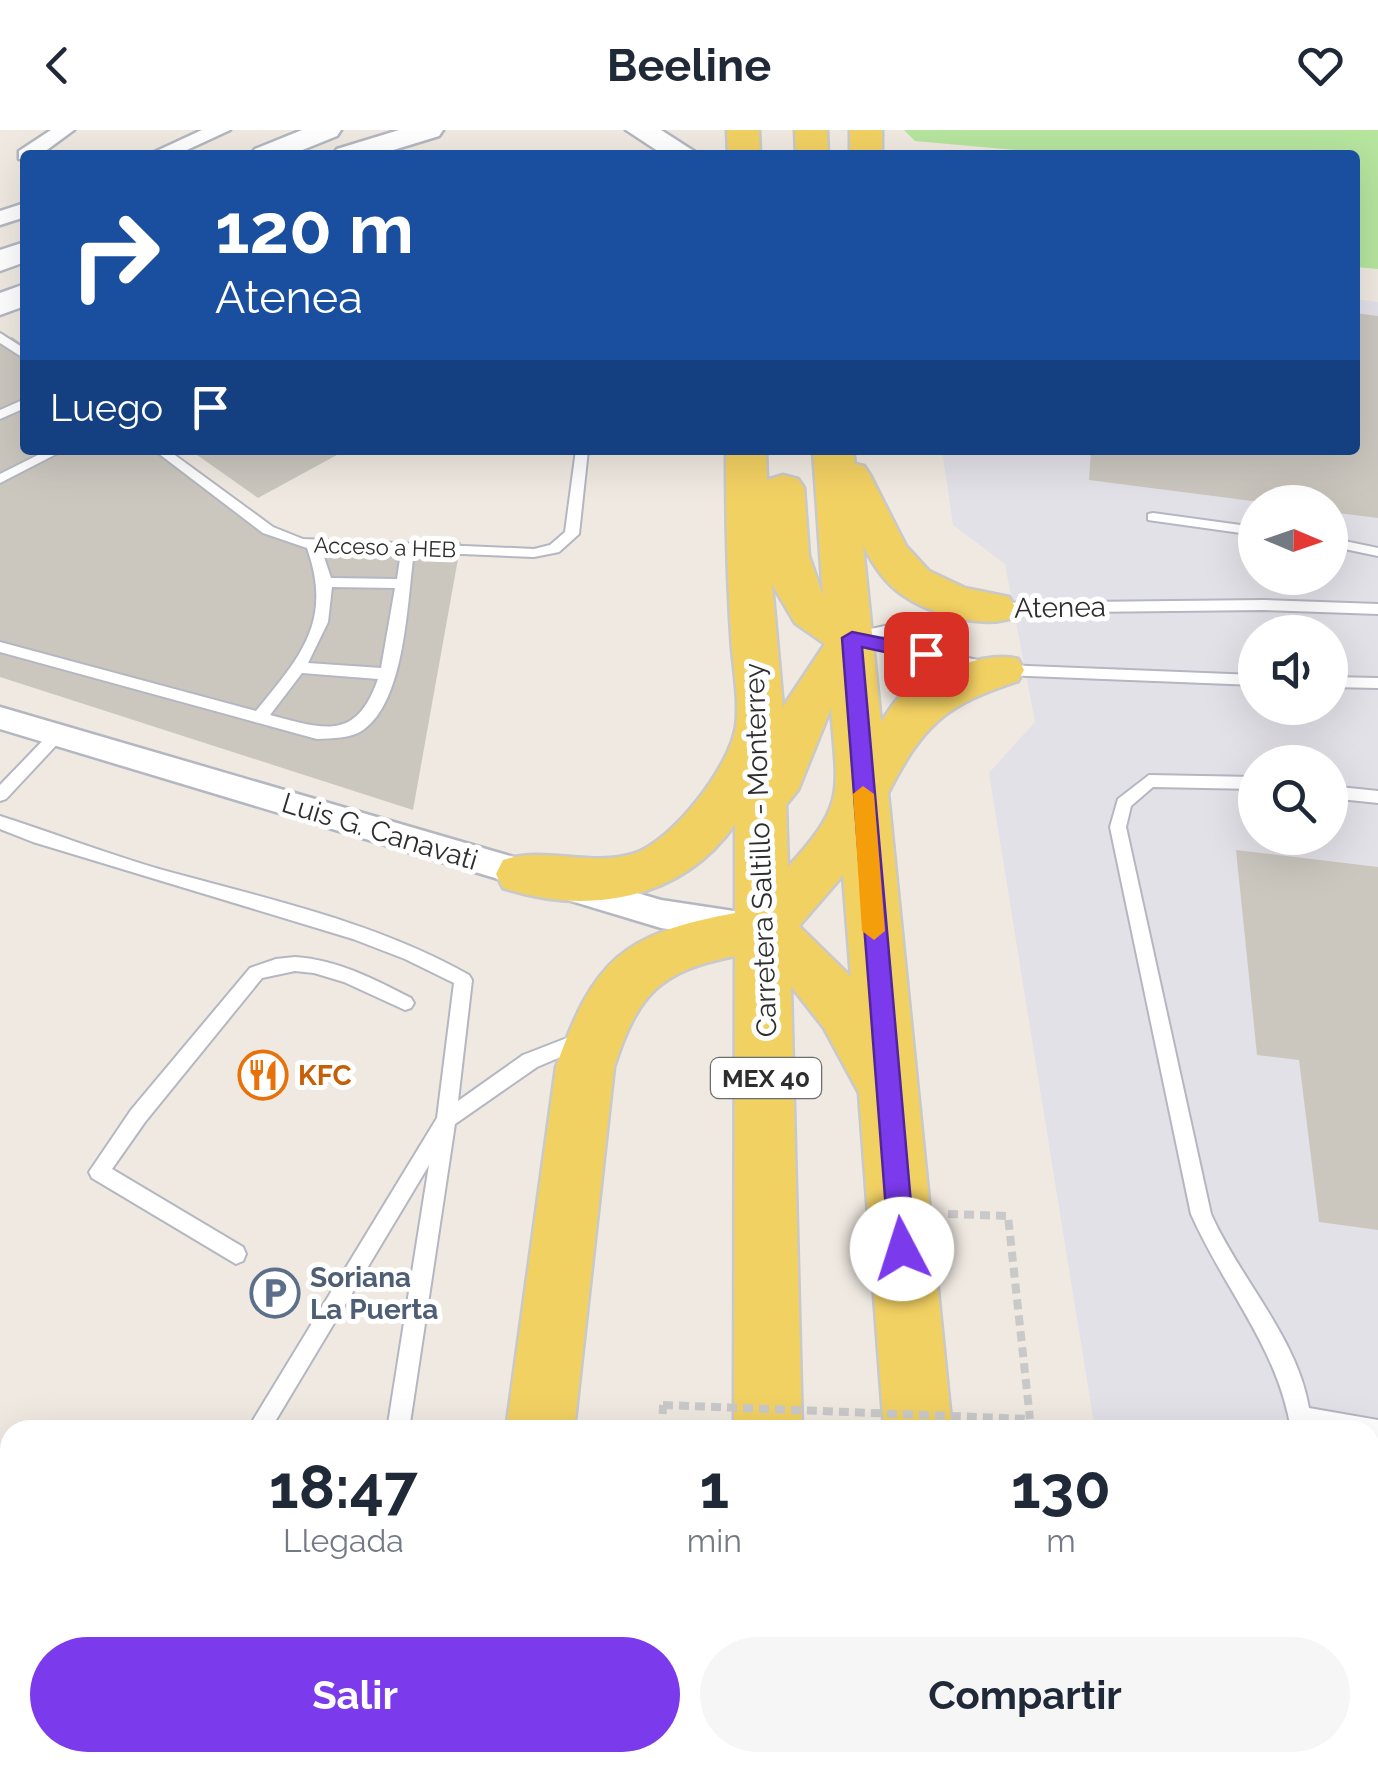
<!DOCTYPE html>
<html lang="es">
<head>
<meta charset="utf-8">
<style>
	body { margin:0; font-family:Raleway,sans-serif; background:#f6f6f7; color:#1f2937; height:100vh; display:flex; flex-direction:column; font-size:38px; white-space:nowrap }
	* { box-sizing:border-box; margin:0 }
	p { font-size:32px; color:#747a83 }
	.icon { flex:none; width:55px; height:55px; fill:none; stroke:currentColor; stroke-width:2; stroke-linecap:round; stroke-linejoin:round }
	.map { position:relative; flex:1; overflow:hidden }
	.details { position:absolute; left:0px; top:1290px; width:1380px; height:352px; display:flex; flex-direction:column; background:#fff; border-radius:30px 30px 0 0; box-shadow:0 10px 40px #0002 }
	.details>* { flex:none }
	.top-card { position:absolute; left:20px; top:20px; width:1340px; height:305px; border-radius:10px; box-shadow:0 10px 40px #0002; background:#1a4fa0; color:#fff; overflow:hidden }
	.needle { width:65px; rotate:92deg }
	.tools { position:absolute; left:1238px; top:355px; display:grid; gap:20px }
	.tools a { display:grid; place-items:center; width:110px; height:110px; border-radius:50%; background:#fff; box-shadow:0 10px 40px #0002; font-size:50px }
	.pin { position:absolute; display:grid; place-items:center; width:85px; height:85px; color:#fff; margin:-42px; border-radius:20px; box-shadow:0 5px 15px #0006 }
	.me { position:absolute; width:110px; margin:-55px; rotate:355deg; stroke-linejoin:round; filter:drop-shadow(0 0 8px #0008) }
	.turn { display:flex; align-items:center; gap:35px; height:210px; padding:0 30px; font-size:45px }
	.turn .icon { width:130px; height:130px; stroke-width:2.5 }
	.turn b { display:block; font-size:70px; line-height:85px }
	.then { display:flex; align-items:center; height:95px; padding:0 30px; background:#0003; gap:20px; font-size:38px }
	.eta { display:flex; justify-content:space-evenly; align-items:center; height:170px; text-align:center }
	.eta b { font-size:60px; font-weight:700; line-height:70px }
	.action { display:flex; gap:20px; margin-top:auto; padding:20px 30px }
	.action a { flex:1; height:115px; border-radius:60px; background:#7c3aed; color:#fff; font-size:40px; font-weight:700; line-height:115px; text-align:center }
	.action a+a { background:#f6f6f7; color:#1f2937 }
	header { display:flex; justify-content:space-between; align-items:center; height:130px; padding:0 30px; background:#fff; font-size:45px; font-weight:700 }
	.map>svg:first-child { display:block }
	.industrial { fill:#e3e1e8; fill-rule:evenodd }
	.green { fill:#b6e59e }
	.building { fill:#cbc7bf }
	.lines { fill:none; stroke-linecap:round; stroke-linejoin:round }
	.service-casing { stroke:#b4b7c1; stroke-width:4 }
	.minor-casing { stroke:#b4b7c1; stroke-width:5 }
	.secondary-casing { stroke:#b4b7c1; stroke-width:5 }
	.primary-casing { stroke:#c9c9c9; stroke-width:5 }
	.path { stroke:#c9c9c9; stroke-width:8; stroke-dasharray:10 6; stroke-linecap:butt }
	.service { fill:#fff; fill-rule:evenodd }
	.minor { fill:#fff; fill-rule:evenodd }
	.secondary { fill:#fff; fill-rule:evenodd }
	.primary { fill:#f2d163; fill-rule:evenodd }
	.path-bridge { stroke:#c9c9c9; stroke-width:8; stroke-dasharray:10 6; stroke-linecap:butt }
	.route { fill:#7c3aed; stroke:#51269a; stroke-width:2.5 }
	.slow { fill:#f59e0b }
	.labels { text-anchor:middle; stroke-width:10; stroke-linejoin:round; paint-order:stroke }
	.far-street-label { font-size:22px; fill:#2e2e2e; stroke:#fff }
	.shield { fill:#fff; stroke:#6d6d6d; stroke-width:2.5 }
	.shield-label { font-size:25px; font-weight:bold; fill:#2e2e2e }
	.street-label { font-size:28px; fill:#2e2e2e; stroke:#fff }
	.food-label { font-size:28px; font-weight:bold; fill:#c56008; stroke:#fff; text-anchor:start }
	.service-label { font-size:28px; font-weight:bold; fill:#4e5e75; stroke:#fff; text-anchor:start }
</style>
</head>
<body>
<header><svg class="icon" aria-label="back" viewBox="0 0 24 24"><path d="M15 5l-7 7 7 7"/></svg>Beeline<svg class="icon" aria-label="heart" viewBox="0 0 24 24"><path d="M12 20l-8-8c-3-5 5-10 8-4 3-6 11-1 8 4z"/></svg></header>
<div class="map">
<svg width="1378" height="1642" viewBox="0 0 1378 1642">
	<rect width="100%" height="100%" fill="#efe9e1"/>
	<!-- industrial -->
	<path class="industrial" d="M1355 169 1378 172V1642H1150L1148 1633 1370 1632V1300H1095L989 643 1035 592 1005 434 953 395 942 320H1355ZM1255 372H1330V448H1255ZM1255 502H1330V578H1255ZM1255 632H1330V708H1255Z"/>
	<!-- green -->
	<g class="green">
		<polygon points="904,0 1378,0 1378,139 1355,137 1355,25 1069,25 915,11"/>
		<polygon points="0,1488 10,1489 10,1632 401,1632 402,1642 0,1642"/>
	</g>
	<!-- building -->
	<g class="building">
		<polygon points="1355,183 1378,186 1378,388 1330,382 1330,372 1260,372 1089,350 1091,320 1355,320"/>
		<polygon points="12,207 25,216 25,320 164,320 292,411 461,412 413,680 0,547 0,212"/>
		<polygon points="190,320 346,320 258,368"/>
		<polygon points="1236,720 1378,737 1378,1100 1319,1092 1299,930 1257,925"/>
	</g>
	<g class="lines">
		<!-- service casing -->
		<g class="service-casing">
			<g id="service">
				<polygon points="0,203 25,219 25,229 0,213"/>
				<polygon points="25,269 25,278 0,289 0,280"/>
				<polygon points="48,320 64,320 0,353 0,344"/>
				<path d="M154 320H168L273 397 303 409 534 419 550 415 565 402 576 320H588L579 404 559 422 534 427 414 422C407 470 406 570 363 600 350 609 332 608 317 609L0 522V512L256 581C301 526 333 491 307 418L263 403ZM321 418 401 422 397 449 331 448ZM332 457 395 458 381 538 308 533 328 492ZM302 543 378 549C356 612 324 599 270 585Z"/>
				<polygon points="1153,383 1255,397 1255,405 1148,390 1148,384"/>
				<polygon points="1330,408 1378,418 1378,426 1330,416"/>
				<polygon points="1264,470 1378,474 1378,484 1264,480 993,483 875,508 1001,535 1255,545 1255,555 1001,545 852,513 845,508 852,503 993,473"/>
				<polygon points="1330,547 1378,548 1378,558 1330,557"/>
				<polygon points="58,598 63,600 66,604 63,608 6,669 0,671 0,655 53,600"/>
				<path d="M1149 645 1255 647V659L1153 657 1131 676 1126 697 1211 1084C1240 1149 1297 1207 1309 1278L1378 1290V1312L1370 1311V1300H1291C1278 1218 1224 1159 1191 1084L1110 697 1118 669Z"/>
				<polygon points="1330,656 1378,661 1378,673 1330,668"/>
				<path d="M0 686C53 703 105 723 159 739 263 768 374 791 469 845L472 850 458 971 523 925 585 901 591 904 594 909 591 914 537 937 455 994 409 1300H387L429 1035 270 1300H247L437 988 454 853 405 829 353 809 33 712 0 699Z"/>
				<path d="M295 827C338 830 374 849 411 868L414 873 411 878 405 880 344 852 314 843 295 841 262 848 145 992 112 1039 243 1117 246 1124 243 1131 236 1134 92 1048 89 1042 131 980 250 838 276 829Z"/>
				<rect x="0" y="1351" width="10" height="22"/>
				<polygon points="1318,1632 1343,1632 1344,1642 1318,1642"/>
			</g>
		</g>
		<!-- minor casing -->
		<g class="minor-casing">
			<g id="minor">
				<polygon points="51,0 74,0 40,25 19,29 19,21"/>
				<polygon points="202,0 230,0 176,25 148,25"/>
				<polygon points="25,73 25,87 0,95 0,81"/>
				<polygon points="0,577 661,770 747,783 759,787 764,797 759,807 747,811 661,798 0,599"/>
			</g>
		</g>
		<!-- secondary casing -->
		<g class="secondary-casing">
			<g id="secondary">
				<polygon points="302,0 341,0 337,6 290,25 250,25 255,19"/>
				<polygon points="399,0 443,0 439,6 377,25 332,25 337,19"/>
				<polygon points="626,0 661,0 700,25 664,25"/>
				<polygon points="25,112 25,132 0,141 0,120"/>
				<polygon points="25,154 25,176 0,185 0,163"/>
			</g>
		</g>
		<!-- primary casing -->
		<g class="primary-casing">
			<g id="primary">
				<polygon points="727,0 759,0 760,25 728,25"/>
				<polygon points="795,0 827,0 828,25 796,25"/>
				<rect x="850" y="0" width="32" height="25"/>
				<path d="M726 320H766L767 350 783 345 798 349 804 358 809 426 823 466 813 320H853L855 334 864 336 870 345 906 416 929 441 965 458 1009 467 1016 478 1009 489C976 498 923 482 896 460 882 449 872 432 863 416L881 592C887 584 893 573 900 566 924 545 987 520 1018 529L1024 540 1018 551C944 575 923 595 888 663L952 1300H884L859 963 824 898 791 856 802 1300H734L735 826C659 841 638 864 614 937L574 1300H506L556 937C594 829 623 804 735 783V694C682 770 589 786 503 758L496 744 503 730C545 716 590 737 633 724 672 712 730 637 736 596 740 568 732 533 731 504 727 443 726 382 726 320ZM772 454 795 493 825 514 783 577ZM831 578C837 661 848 672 788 737L786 675 798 660ZM843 745 851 847 799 796Z"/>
				<polygon points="509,1632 587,1632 590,1642 512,1642"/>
				<rect x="733" y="1632" width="78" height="10"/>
				<polygon points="909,1632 987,1632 988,1642 910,1642"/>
			</g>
		</g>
		<!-- path -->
		<g class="path">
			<polyline points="948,1084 1008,1086 1030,1289"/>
			<polyline points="662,1300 663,1275"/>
		</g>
		<!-- service -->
		<use href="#service" class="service"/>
		<!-- minor -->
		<use href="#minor" class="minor"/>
		<!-- secondary -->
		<use href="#secondary" class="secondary"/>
		<!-- primary -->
		<use href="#primary" class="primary"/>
		<!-- path-bridge -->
		<polyline class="path-bridge" points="663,1275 1030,1289"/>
	</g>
	<!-- route -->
	<polygon class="route" points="852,502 926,517 936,524 926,531 862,517 915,1119 911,1128 902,1131 893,1128 889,1119 842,508"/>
	<!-- slow -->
	<polygon class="slow" points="863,656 874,664 885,801 874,810 862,801 853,664"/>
	<!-- icons -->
	<defs>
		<g id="restaurant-ring" transform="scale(2.5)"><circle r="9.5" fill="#fff" stroke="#e8710a" stroke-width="1.5"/><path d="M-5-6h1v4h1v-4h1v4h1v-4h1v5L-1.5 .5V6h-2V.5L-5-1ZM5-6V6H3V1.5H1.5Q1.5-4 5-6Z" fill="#e8710a"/></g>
		<g id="parking-ring" transform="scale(2.5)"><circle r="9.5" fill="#fff" stroke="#5c6f8a" stroke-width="1.5"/><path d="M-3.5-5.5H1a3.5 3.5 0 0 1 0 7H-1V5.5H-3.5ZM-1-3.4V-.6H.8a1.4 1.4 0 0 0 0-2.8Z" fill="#5c6f8a"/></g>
	</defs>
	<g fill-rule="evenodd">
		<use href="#restaurant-ring" x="263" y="945"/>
		<use href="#parking-ring" x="275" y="1163"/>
	</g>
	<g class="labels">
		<!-- far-street labels -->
		<g class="far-street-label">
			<text transform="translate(385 417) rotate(2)" y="8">Acceso a HEB</text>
		</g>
		<!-- shield labels -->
		<rect class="shield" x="711" y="928" width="110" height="40" rx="8"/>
		<g class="shield-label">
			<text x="766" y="957">MEX 40</text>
		</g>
		<!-- street labels -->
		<g class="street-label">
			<text transform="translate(1060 477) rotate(-1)" y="10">Atenea</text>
			<text transform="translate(380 701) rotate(17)" y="10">Luis G. Canavati</text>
			<text transform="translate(760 720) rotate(-92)" y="10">Carretera Saltillo - Monterrey</text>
		</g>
		<!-- food labels -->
		<g class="food-label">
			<text x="298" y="955">KFC</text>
		</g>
		<!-- service labels -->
		<g class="service-label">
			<text x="310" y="1157">Soriana<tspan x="310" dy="32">La Puerta</tspan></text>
		</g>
	</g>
</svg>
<div class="tools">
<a><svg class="needle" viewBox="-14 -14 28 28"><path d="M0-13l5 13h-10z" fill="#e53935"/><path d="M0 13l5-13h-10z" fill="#747a83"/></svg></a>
<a><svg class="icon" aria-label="sound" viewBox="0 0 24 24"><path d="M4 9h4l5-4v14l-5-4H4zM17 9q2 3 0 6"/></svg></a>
<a><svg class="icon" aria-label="search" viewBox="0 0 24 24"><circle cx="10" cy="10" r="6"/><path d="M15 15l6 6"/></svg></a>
</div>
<div class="pin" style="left:926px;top:524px;background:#d93025"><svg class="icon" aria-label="arrive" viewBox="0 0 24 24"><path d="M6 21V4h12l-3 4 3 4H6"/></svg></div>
<svg class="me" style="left:902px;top:1119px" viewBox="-20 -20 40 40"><circle r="19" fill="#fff"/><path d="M0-13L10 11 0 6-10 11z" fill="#7c3aed"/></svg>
<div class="top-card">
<div class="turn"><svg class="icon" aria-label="right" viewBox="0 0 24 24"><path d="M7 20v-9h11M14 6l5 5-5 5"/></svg><div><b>120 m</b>Atenea</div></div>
<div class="then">Luego<svg class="icon" aria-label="arrive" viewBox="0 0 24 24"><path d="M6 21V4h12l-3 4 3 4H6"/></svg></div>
</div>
<section class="details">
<div class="eta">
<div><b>18:47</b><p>Llegada</p></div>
<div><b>1</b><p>min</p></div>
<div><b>130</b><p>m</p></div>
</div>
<div class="action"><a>Salir</a><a>Compartir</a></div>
</section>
</div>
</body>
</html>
